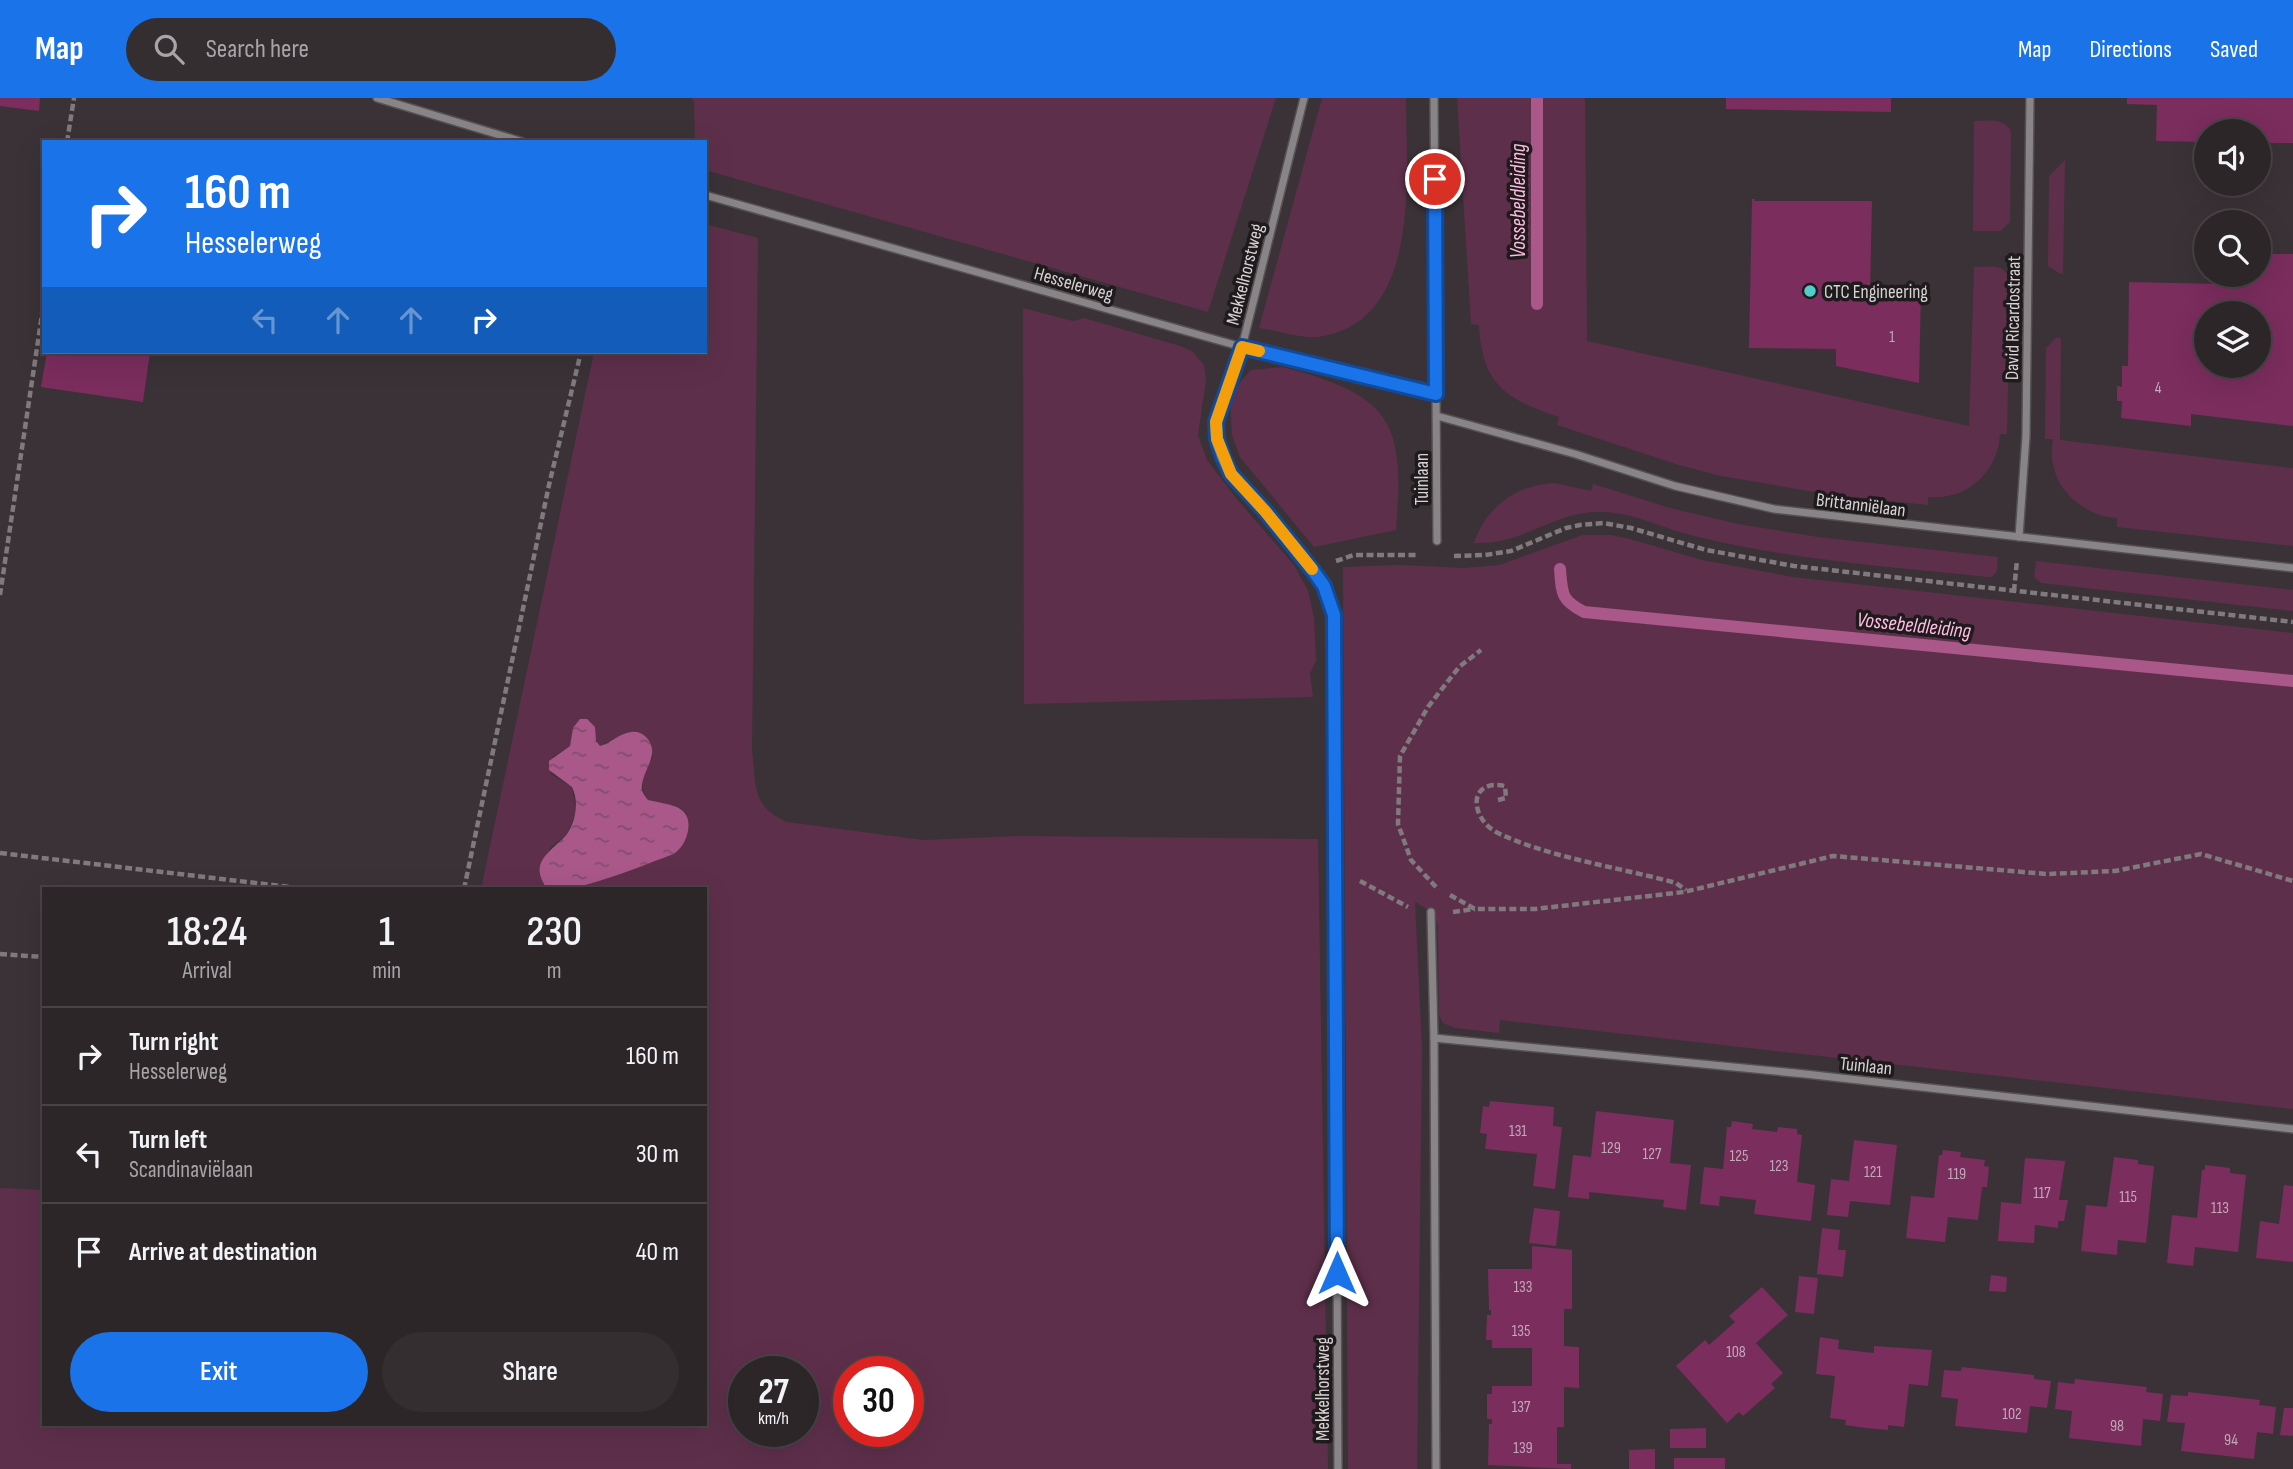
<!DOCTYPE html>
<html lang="en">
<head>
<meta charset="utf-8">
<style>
	body { margin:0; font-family:"Sofia Sans Condensed",sans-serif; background:#342e31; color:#f1f3f6; height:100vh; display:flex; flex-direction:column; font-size:26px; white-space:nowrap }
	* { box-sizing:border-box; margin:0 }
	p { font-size:23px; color:#a6a5a8 }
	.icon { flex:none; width:38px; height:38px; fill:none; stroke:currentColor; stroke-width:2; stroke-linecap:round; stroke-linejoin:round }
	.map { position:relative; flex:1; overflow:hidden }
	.side { position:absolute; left:42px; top:789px; width:665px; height:539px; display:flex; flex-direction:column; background:#2c2629; border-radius:0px; box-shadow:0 7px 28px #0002,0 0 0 2px #484346 }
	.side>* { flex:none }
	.banner { position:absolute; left:42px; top:42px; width:665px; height:214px; border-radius:0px; box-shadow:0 7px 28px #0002,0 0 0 2px #484346; background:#1a73e8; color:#fff; overflow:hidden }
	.tools { position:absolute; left:2194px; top:21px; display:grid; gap:14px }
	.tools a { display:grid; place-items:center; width:77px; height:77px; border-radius:50%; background:#2c2629; box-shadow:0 7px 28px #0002,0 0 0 2px #484346; font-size:35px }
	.speed { position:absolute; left:728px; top:1258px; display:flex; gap:14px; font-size:35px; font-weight:700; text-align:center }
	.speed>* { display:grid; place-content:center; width:91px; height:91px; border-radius:50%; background:#2c2629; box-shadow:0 7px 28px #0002,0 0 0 2px #484346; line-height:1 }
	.speed small { font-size:18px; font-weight:400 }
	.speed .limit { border:10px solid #d22; background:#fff; color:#111 }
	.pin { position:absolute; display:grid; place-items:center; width:60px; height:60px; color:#fff; margin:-30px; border:4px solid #fff; border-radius:50%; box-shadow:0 2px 7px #0007 }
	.me { position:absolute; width:77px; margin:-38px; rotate:0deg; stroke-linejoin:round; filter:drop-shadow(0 0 5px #0008) }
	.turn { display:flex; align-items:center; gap:24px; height:147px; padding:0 28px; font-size:32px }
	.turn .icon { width:91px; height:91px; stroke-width:2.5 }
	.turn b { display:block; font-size:49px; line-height:60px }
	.lanes { display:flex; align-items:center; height:66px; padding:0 28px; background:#0003; justify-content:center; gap:35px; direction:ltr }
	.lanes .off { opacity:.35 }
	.eta { display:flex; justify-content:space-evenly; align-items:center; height:119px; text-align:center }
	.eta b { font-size:42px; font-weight:600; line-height:49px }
	.action { display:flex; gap:14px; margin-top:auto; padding:14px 28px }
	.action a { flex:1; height:80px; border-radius:42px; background:#1a73e8; color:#fff; font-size:28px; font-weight:600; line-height:80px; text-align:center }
	.action a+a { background:#342e31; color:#f1f3f6 }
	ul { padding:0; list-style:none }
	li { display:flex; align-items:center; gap:21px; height:98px; padding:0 28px; border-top:2px solid #484346 }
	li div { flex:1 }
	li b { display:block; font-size:26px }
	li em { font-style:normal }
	header { display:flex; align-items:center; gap:42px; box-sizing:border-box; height:98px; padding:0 35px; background:#1a73e8; color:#fff }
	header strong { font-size:33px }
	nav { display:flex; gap:38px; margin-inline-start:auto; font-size:24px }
	.search { width:490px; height:63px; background:#342e31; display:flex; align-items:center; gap:18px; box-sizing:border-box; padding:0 24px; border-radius:38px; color:#a6a5a8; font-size:26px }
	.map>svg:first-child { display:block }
	.green { fill:#5e2f4b; fill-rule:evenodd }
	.water { fill:url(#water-ripples) }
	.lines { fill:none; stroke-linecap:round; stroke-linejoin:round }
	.stream { stroke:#a95889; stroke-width:12 }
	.building { fill:#7b2d5e; fill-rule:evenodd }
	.street-casing { stroke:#564f53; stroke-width:10 }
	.path { stroke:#80797d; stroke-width:4.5; stroke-dasharray:7 3.5; stroke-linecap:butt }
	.street { stroke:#898587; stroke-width:7 }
	.route-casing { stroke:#114b97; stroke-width:18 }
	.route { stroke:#1a73e8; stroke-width:12 }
	.slow { stroke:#f59e0b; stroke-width:12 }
	.poi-dot { fill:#52cdcc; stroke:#1f1b1d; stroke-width:2.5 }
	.labels { text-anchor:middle; stroke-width:7; stroke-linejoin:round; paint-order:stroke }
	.number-label { font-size:16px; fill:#c1a9b7 }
	.street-label { font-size:19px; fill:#d8d2d5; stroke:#1f1b1d }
	.poi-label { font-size:19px; fill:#d8d2d5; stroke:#1f1b1d; text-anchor:start }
	.water-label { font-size:21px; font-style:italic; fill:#ffbbe1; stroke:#1f1b1d }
</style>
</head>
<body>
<header>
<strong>Map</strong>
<div class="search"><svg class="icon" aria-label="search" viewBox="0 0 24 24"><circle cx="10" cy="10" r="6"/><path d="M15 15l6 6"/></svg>Search here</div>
<nav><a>Map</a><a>Directions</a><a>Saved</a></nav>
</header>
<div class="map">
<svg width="2293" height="1371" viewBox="0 0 2293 1371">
	<defs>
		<pattern id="water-ripples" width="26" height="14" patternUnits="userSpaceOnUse" patternTransform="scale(1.75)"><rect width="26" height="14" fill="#a95889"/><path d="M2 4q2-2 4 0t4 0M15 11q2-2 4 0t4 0" fill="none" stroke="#7f4e6c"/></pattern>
	</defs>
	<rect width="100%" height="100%" fill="#3a3237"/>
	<!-- green -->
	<g class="green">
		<polygon points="691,0 1276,0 1208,214 705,72 705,44 695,44 694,3"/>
		<path d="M1322 0H1406C1406 76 1423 225 1318 239 1303 241 1275 232 1259 230Z"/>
		<path d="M1457 0H1585L1587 243 1969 328 1974 169C1989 169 2005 165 2010 182L2007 336H2000C1998 374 1967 403 1928 399V407L1826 396 1721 378 1679 367 1557 327 1559 319C1506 301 1482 287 1479 227L1471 226Z"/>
		<path d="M1974 23C1988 23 2003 19 2011 33L2010 124 2000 133H1973Z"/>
		<polygon points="2065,62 2063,176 2059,175 2048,168 2049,78"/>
		<path d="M705 126 758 140 752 652C756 686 751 709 787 724L923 742 1020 738 1318 741 1328 1371H0V1090L44 1092V1326H705V791H572L674 756 686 715 680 710 648 702C636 688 647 672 653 658L627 634 600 648 596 643 573 630 570 648 553 659 551 676 572 689 576 712 572 725 566 737 550 750 539 776 546 789 550 791H481L594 254H705ZM744 1274H803V1334H744ZM849 1274H908V1334H849Z"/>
		<polygon points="1023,210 1073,223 1084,220 1180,248 1192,253 1204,267 1206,282 1198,337 1207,362 1235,399 1294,467 1308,493 1314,520 1316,563 1310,575 1313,599 1024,606"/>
		<path d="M2056 240H2061L2060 342 2293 370V448L2117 429V420C2077 417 2045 383 2053 341H2045L2046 250Z"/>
		<path d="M1283 269C1391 298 1405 322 1396 432L1314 449 1240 359 1232 337 1230 304 1241 283 1251 272Z"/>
		<path d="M1554 385 1591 393 1593 386 1670 410 1738 426 1818 439 1998 459 1997 473 1992 479H1988C1911 471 1832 465 1756 451 1728 446 1700 440 1673 432 1649 424 1627 414 1601 414 1552 413 1526 447 1474 445 1486 409 1516 387 1554 385Z"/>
		<polygon points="1583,437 1611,437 1630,441 1702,462 1793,479 2293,535 2293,583 2009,556 2293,587 2293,1011 1500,922 1499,935 1455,930 1443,925 1439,917 1438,827 1429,812 1415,804 1422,951 1417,1371 1348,1371 1343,469 1399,467 1465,470 1499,467"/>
		<polygon points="2036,463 2293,492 2293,513 2041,485 2034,479"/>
	</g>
	<!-- water -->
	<path class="water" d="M580 621H587L595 629 596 643 600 648C611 645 620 635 631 634 637 633 642 635 646 639 661 655 644 670 642 687 641 693 644 697 648 702 670 707 695 707 687 737 684 746 681 750 674 756 648 765 574 797 550 791 546 790 545 788 543 784 530 762 557 749 567 736 576 723 579 703 572 689L549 672V663L570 648 573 630Z"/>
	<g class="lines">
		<!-- stream -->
		<g class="stream">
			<polyline points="1537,0 1537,206"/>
			<path d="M1560 471C1562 496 1561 502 1584 514L2293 583"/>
		</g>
	</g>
	<!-- building -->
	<g class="building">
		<polygon points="0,0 40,0 39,13 0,8"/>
		<polygon points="1726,0 1891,0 1891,14 1726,11"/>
		<polygon points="2127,0 2293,0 2293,45 2259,45 2259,33 2207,33 2207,44 2156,43 2157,7 2127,6"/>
		<polygon points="1752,101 1755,101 1754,103 1872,103 1870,195 1888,195 1888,191 1921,192 1919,285 1836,268 1836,251 1749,250"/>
		<path d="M2259 156H2293V328L2191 316V328L2121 320 2122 303H2117V288L2122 289V268H2128L2129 184 2220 186V177H2259ZM2207 215H2259V268H2207Z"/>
		<polygon points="47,254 150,254 143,304 41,289"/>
		<polygon points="1490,1003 1554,1009 1553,1028 1562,1029 1555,1091 1533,1088 1537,1056 1485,1051 1487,1036 1480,1035 1483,1008 1489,1009"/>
		<polygon points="1596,1013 1674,1022 1670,1065 1691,1067 1686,1112 1663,1109 1664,1102 1589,1094 1589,1101 1568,1099 1573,1057 1591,1059"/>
		<polygon points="1732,1023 1753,1026 1752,1031 1777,1034 1778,1029 1797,1031 1797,1036 1802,1037 1797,1084 1815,1087 1811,1123 1754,1116 1756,1102 1720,1098 1719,1108 1700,1106 1704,1069 1723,1071 1727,1029 1731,1029"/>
		<polygon points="1854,1042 1897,1047 1890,1107 1850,1103 1848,1119 1827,1117 1831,1081 1849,1083"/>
		<polygon points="1943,1052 1961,1054 1960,1059 1985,1062 1984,1068 1989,1069 1987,1089 1982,1089 1978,1122 1948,1119 1945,1144 1906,1140 1911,1098 1934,1100 1939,1057 1942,1057"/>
		<polygon points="2114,1059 2138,1062 2138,1066 2154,1068 2146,1145 2118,1142 2117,1157 2081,1153 2086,1107 2107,1109"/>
		<polygon points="2025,1060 2066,1063 2063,1065 2065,1064 2059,1102 2068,1102 2064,1123 2058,1123 2058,1130 2035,1127 2034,1145 1998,1143 2001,1104 2021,1106"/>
		<polygon points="2205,1067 2230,1070 2230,1075 2246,1077 2238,1154 2195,1149 2193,1168 2167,1165 2172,1117 2197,1120 2202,1072 2205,1072"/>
		<polygon points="2284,1087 2293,1088 2293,1164 2256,1160 2260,1123 2279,1126"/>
		<polygon points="1534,1110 1560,1113 1556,1148 1529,1145"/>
		<polygon points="1822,1130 1840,1132 1838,1152 1846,1152 1843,1179 1817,1176"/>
		<polygon points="1532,1148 1572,1152 1572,1211 1564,1211 1564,1248 1579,1249 1579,1290 1564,1289 1564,1329 1557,1329 1557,1366 1571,1366 1571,1371 1488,1367 1489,1326 1492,1326 1492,1321 1487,1321 1487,1296 1492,1296 1492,1288 1532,1288 1532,1250 1492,1250 1492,1242 1486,1242 1487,1217 1491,1217 1491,1212 1489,1212 1488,1171 1532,1171"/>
		<polygon points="1991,1177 2007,1179 2006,1194 1989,1193"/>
		<polygon points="1799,1178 1818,1180 1814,1216 1795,1214"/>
		<polygon points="1762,1189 1788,1217 1756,1245 1783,1275 1771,1286 1775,1290 1743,1318 1739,1314 1727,1325 1676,1268 1705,1242 1709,1247 1735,1224 1729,1218"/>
		<polygon points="1820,1239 1839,1242 1838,1251 1874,1255 1874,1248 1932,1252 1928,1288 1909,1286 1904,1329 1888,1327 1888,1332 1866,1330 1845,1327 1846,1322 1830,1320 1835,1278 1816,1276"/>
		<polygon points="1962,1269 2034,1277 2034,1281 2051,1283 2047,1310 2030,1308 2027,1335 1955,1328 1958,1301 1941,1299 1944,1272 1961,1273"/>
		<polygon points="2075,1281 2147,1289 2146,1294 2163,1296 2160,1323 2143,1321 2141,1348 2069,1340 2072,1313 2055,1311 2058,1284 2074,1286"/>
		<polygon points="2188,1294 2260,1302 2259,1307 2276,1309 2273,1336 2257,1334 2254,1361 2181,1353 2185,1325 2167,1324 2171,1297 2188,1298"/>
		<polygon points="2284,1310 2293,1310 2293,1338 2280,1337"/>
		<polygon points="1706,1330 1706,1350 1670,1350 1670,1331"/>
		<polygon points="1655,1351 1655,1371 1629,1371 1629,1352"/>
		<rect x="1674" y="1360" width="51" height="11"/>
	</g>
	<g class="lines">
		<!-- street casing -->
		<g class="street-casing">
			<g id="street">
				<polyline points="377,0 523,44"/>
				<polyline points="1304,0 1242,249 1216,324 1217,341 1232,376 1265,413 1314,474 1324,488 1334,517 1338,1371"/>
				<polyline points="1434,0 1437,443"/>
				<polyline points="705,97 1242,249 1436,296"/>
				<polyline points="1437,318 1575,356 1675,388 1774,411 2293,470"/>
				<polyline points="2019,439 2026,338 2030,0"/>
				<polyline points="1431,814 1434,940"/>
				<polyline points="1436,1371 1434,940 1805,976 2293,1031"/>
			</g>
		</g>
		<!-- path -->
		<g class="path">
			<polyline points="67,44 74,0"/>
			<polyline points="1454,458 1485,457 1511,453 1566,430 1580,427 1603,425 1631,430 1706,452 1794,468 2293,524"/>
			<polyline points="1336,463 1354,457 1417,457"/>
			<polyline points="2014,493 2017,462"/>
			<polyline points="0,497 44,203"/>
			<path d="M1498 702 1506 700 1505 688C1467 680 1469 722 1500 736 1555 761 1618 769 1676 785L1686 792"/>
			<polyline points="0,755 307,791"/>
			<polyline points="1360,783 1408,809"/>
			<polyline points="1436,789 1411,762 1398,726 1400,658 1428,609 1459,569 1481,552"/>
			<polyline points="464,791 549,387 581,254"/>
			<polyline points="1450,797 1475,811 1535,811 1684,794 1833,758 2047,776 2115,773 2201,756 2293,783"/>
			<polyline points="1453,814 1475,811"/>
			<polyline points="0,856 44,859"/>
		</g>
		<!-- street -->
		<use href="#street" class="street"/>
	</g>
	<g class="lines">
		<!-- route casing -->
		<g class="route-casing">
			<polyline id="route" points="1337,1175 1334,517 1324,488 1314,474 1265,413 1231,376 1223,359 1217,341 1216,324 1242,249 1436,296 1435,81"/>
		</g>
		<!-- route -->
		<use href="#route" class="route"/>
		<!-- slow -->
		<polyline class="slow" points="1259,253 1242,249 1216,324 1217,341 1231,376 1265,413 1312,471"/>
	</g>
	<!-- markers -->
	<circle class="poi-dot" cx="1810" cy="193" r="7"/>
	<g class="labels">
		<!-- number labels -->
		<g class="number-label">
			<text x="1892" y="244">1</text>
			<text x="2158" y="295">4</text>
			<text x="1518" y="1038">131</text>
			<text x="1611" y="1055">129</text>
			<text x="1652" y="1061">127</text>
			<text x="1739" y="1063">125</text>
			<text x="1779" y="1073">123</text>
			<text x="1873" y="1079">121</text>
			<text x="1957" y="1081">119</text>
			<text x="2042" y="1100">117</text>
			<text x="2128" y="1104">115</text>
			<text x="2220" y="1115">113</text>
			<text x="1523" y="1194">133</text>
			<text x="1521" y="1238">135</text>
			<text x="1736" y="1259">108</text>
			<text x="1521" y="1314">137</text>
			<text x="2012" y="1321">102</text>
			<text x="2117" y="1333">98</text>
			<text x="2231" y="1347">94</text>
			<text x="1523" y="1355">139</text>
		</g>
		<!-- street labels -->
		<g class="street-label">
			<text transform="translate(1244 176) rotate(-76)" y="7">Mekkelhorstweg</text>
			<text transform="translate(1074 185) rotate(16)" y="7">Hesselerweg</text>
			<text transform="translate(2012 220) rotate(-89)" y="7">David Ricardostraat</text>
			<text transform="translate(1421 381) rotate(-90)" y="7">Tuinlaan</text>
			<text transform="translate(1861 406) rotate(7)" y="7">Brittanniëlaan</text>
			<text transform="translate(1866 967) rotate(6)" y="7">Tuinlaan</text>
			<text transform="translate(1322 1291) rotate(-90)" y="7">Mekkelhorstweg</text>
		</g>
		<!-- poi labels -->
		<g class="poi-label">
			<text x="1824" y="200">CTC Engineering</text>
		</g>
		<!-- water labels -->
		<g class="water-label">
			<text transform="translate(1518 103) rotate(-90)" y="7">Vossebeldleiding</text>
			<text transform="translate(1914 527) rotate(6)" y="7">Vossebeldleiding</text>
		</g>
	</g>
</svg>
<div class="tools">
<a><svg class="icon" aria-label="sound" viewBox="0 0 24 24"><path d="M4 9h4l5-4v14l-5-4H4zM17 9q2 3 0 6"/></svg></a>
<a><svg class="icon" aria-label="search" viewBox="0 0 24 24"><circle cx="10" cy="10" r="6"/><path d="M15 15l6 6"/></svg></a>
<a><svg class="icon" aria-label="layers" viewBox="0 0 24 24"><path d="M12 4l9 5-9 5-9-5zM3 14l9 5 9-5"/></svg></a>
</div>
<div class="speed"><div>27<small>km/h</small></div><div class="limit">30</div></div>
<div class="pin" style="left:1435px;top:81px;background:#d93025"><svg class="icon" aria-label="arrive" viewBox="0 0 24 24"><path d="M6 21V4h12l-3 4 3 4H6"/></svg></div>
<svg class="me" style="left:1337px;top:1175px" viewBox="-20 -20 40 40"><path d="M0-17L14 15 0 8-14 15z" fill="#1a73e8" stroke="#fff" stroke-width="4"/></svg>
<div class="banner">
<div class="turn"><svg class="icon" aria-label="right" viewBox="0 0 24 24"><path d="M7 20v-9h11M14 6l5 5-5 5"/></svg><div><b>160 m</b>Hesselerweg</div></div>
<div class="lanes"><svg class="icon off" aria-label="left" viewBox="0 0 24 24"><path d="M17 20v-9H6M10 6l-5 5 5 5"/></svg><svg class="icon off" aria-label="ahead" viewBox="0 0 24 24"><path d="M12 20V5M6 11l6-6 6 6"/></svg><svg class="icon off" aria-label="ahead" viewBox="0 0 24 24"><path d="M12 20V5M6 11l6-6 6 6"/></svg><svg class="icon" aria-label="right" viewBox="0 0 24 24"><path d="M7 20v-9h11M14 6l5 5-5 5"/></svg></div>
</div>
<section class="side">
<div class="eta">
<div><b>18:24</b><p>Arrival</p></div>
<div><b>1</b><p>min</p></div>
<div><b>230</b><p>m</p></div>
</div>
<ul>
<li><svg class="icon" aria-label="right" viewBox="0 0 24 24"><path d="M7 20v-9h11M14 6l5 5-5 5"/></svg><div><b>Turn right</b><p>Hesselerweg</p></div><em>160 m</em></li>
<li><svg class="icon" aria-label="left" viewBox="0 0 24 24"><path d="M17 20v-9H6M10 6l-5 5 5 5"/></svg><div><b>Turn left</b><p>Scandinaviëlaan</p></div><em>30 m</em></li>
<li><svg class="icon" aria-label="arrive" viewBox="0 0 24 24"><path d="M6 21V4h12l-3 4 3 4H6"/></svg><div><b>Arrive at destination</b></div><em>40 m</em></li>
</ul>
<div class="action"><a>Exit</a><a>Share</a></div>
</section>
</div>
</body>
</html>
